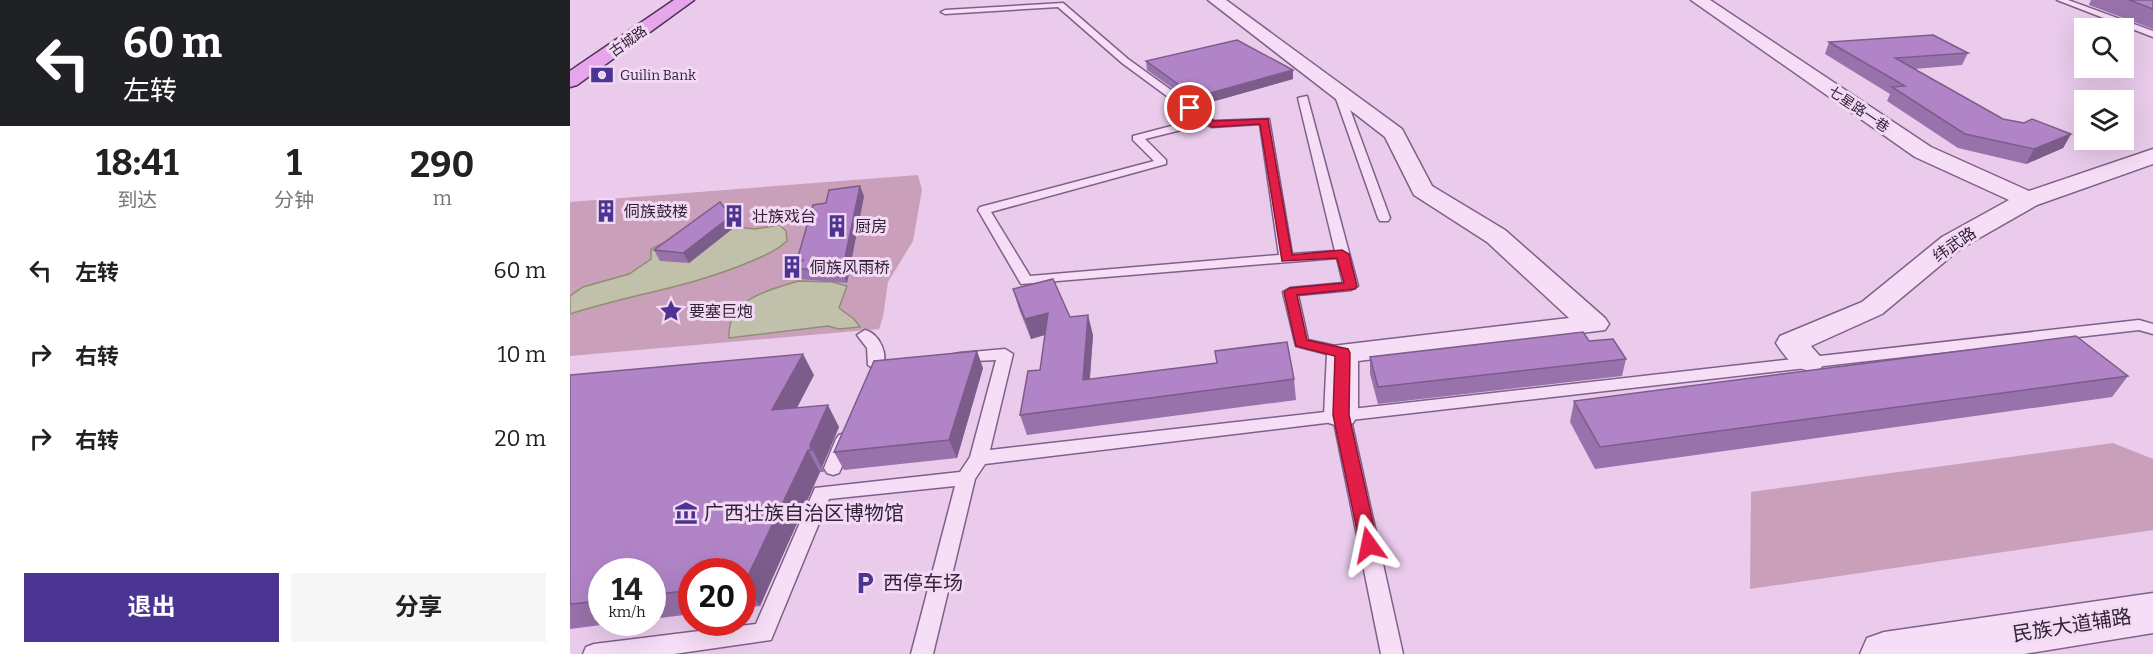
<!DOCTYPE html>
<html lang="zh">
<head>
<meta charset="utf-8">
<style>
	body { margin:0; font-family:Bitter,"Noto Sans SC",serif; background:#f6f6f6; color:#222; height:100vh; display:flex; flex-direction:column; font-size:22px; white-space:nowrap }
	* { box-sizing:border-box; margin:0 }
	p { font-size:20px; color:#767676 }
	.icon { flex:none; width:33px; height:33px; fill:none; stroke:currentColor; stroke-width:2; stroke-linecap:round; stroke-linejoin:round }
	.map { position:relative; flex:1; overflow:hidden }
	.details { display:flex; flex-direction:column; background:#fff; width:570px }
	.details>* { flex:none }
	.hud { background:#202124; color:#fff; overflow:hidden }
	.tools { position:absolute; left:1504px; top:18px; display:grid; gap:12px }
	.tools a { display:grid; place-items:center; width:60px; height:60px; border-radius:0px; background:#fff; box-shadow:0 6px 24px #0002; font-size:30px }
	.speed { position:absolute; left:18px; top:558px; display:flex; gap:12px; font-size:30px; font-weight:700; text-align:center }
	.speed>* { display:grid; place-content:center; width:78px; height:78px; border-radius:50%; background:#fff; box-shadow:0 6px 24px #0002; line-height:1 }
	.speed small { font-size:15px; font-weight:400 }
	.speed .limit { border:9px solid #d22; background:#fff; color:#111 }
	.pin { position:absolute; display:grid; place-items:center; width:51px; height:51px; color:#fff; margin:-26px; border:3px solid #fff; border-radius:50%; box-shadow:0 2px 6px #0007 }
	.me { position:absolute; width:66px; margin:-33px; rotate:348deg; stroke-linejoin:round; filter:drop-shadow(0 0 4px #0008) }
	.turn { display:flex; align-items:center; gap:21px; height:126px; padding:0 24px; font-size:27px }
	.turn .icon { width:78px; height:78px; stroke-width:2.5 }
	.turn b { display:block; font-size:42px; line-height:51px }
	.eta { display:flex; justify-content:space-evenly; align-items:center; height:102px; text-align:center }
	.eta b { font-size:36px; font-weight:700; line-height:42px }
	.cta { display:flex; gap:12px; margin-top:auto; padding:12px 24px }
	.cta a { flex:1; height:69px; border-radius:0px; background:#4b3492; color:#fff; font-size:24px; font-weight:700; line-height:69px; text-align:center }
	.cta a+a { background:#f6f6f6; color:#222 }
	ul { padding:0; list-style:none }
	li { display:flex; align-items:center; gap:18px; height:84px; padding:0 24px }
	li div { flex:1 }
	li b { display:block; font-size:22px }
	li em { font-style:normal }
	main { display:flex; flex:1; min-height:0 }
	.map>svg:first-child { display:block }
	.green { fill:#ca9fba }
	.water { fill:#c1c0ab; stroke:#8f8f71; stroke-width:1.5 }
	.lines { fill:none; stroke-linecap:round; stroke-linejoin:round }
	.service-casing { stroke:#7f6088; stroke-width:3 }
	.minor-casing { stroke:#7f6088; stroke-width:3 }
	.tertiary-casing { stroke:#7f6088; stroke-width:3 }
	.primary-casing { stroke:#4c3356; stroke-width:3 }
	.service { fill:#f6def7; fill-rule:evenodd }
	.minor { fill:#f6def7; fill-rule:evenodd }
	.tertiary { fill:#f6def7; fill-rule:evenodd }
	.primary { fill:#e7a6eb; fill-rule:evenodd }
	.wall { fill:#9872ab }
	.shaded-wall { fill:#7c5c8b }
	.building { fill:#b184c7; stroke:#7c5c8b; stroke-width:1.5 }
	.route { fill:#e11d48; stroke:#92132f; stroke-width:1.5 }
	.labels { text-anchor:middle; stroke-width:6; stroke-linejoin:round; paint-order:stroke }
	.far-street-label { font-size:14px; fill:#332239; stroke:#f3daf4 }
	.far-poi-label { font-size:14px; fill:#332239; stroke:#f3daf4; text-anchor:start }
	.poi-label { font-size:16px; fill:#332239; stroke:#f3daf4; text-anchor:start }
	.street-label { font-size:16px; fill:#332239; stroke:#f3daf4 }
	.near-poi-label { font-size:20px; fill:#332239; stroke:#f3daf4; text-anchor:start }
	.near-street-label { font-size:20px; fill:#332239; stroke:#f3daf4 }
</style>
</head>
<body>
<main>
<section class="details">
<div class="hud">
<div class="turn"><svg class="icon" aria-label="left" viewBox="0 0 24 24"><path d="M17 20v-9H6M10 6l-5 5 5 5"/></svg><div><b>60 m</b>左转</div></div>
</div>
<div class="eta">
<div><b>18:41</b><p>到达</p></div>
<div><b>1</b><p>分钟</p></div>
<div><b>290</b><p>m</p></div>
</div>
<ul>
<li><svg class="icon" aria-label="left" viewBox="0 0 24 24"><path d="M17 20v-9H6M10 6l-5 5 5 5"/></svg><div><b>左转</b></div><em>60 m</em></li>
<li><svg class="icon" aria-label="right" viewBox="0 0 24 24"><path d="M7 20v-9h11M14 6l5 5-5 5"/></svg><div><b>右转</b></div><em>10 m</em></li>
<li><svg class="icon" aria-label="right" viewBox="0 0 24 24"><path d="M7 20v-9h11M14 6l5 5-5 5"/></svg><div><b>右转</b></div><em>20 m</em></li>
</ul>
<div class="cta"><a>退出</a><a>分享</a></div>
</section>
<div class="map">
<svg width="1583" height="654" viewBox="0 0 1583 654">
	<rect width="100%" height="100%" fill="#eacbec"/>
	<!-- green -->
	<g class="green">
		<polygon points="348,175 352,190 343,241 318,282 313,317 309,329 0,356 0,202"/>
		<polygon points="1543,443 1583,459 1583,530 1180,589 1181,492"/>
	</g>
	<!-- water -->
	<g class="water">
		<path d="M147 225 185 229 210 225 216 231 217 241C205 252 191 257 177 263 120 287 59 295 0 314V296L13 287 59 274 81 259V249L93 243 103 244Z"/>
		<path d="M228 281 262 282 277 286 269 308 284 319 290 327 269 329 258 326 159 338C157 298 198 291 228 281Z"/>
	</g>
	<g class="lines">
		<!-- service casing -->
		<g class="service-casing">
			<g id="service">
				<polygon points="1487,0 1498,0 1583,31 1583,37"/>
				<path d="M493 3 558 59 644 121 699 119 722 254 765 251 728 98 737 96 788 286 781 290 728 295 738 340 779 349 781 353 779 357 773 358 726 346 713 292 720 288 773 283 767 258 451 284 408 210 410 207 584 161 563 140V136L628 119 552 63 488 7 375 14 371 12 375 10ZM635 124 642 127 690 124 709 255 460 276 421 212 596 164V160L575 139Z"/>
				<polygon points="766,91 774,93 820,218 818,221 810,221 808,218 764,93"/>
				<polygon points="1569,320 1583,324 1583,334 1569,330 781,420 833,654 811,654 764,422 415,464 405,479 363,654 341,654 385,486 259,499 201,640 104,654 13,654 16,647 24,644 186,624 245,488 390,472 400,457 426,360 384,362 382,358 384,354 390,353 435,349 443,354 420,450"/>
				<path d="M295 330C310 334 319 355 312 369L306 370 298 365 297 348 287 335Z"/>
				<polygon points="275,433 281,435 284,439 269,473 263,475 257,473 254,468 266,439 269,435"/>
			</g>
		</g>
		<!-- minor casing -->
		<g class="minor-casing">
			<g id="minor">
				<polygon points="638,0 656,0 832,129 862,186 935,230 1035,318 1039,324 1035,330 788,361 788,415 783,423 771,427 759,423 754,415 757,353 762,346 999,318 917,242 844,195 815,137"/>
				<path d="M1121 0H1140L1361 147 1459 191 1583 149V164L1467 205 1390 249 1312 314 1241 346 1255 362 1250 369C1229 375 1217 360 1206 343L1210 336 1292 302 1372 237 1439 200 1345 157Z"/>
			</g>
		</g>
		<!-- tertiary casing -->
		<g class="tertiary-casing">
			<polygon id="tertiary" points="1583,593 1583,633 1454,654 1290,654 1297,638 1314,632"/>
		</g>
		<!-- primary casing -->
		<g class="primary-casing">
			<polygon id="primary" points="104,0 124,0 7,85 0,87 0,71"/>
		</g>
		<!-- service -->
		<use href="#service" class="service"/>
		<!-- minor -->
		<use href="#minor" class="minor"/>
		<!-- tertiary -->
		<use href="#tertiary" class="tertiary"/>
		<!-- primary -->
		<use href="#primary" class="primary"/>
	</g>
	<!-- wall -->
	<g class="wall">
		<polygon points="1521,0 1583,0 1583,29 1519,5"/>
		<polygon points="1259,42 1398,53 1392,65 1344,69 1433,119 1501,134 1493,148 1456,164 1388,148 1317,101 1320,94 1255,54"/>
		<polygon points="576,61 723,79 627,106 577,70"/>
		<polygon points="294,196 277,283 229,279 224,268 229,264 227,260"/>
		<polygon points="166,226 119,263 90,261 84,250"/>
		<polygon points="443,289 500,317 523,335 520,379 724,379 726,400 457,435 450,415 470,370 475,335 461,339 449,309"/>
		<polygon points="1019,341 1056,359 1052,376 808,404 800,374 800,357"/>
		<polygon points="413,368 387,458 274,470 264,452"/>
		<polygon points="0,375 244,375 227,408 269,427 252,467 254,472 250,472 190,606 172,608 172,572 122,572 122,614 82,619 82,572 32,572 32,622 54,622 0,629"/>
		<polygon points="1558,376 1542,397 1025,469 1000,422 1004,401"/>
	</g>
	<!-- shaded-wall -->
	<g class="shaded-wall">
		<polygon points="723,70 723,79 627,106 626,97"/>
		<polygon points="1501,134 1493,148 1456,164 1464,149"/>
		<polygon points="290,186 294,196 277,283 272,272"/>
		<polygon points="161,216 166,226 119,263 113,253"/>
		<polygon points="478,313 484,332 461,339 455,319"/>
		<polygon points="518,315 523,335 518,400 513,380"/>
		<polygon points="407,351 413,368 387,458 379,440"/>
		<polygon points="233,354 244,375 214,432 202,410"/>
		<polygon points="258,405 269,427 252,467 254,472 240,445"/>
		<polygon points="238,450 250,472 190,606 174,584"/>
	</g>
	<!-- building -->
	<g class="building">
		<polygon points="1559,0 1583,0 1583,9"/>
		<polygon points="1363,35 1398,53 1325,58 1433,119 1454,123 1462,119 1501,134 1464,149 1395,134 1322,87 1335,86 1259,42"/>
		<polygon points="667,40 723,70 626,97 576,61"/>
		<polygon points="290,186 272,272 224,268 233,260 227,260 243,205 256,203 259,190"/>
		<polygon points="150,202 161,216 113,253 84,250"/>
		<polygon points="483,279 500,317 518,315 513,380 647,363 645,351 717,342 724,379 450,415 458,371 470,370 478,313 455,319 443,289"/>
		<polygon points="1013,332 1019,341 1043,339 1056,359 808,387 800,357"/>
		<polygon points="1506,336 1558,376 1030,447 1004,401"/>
		<polygon points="407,351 379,440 264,452 304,361"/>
		<polygon points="233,354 202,410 258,405 240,445 241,450 238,450 174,584 172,584 172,572 122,572 122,590 82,595 82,572 32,572 32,601 0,604 0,375"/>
	</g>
	<!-- route -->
	<polygon class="route" points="617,106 623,106 644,121 698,119 722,255 772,250 779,254 787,286 785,289 727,295 737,340 778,349 780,353 779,415 808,545 805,550 799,553 792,550 790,545 763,415 765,356 726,346 714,292 720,288 774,283 767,258 712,261 690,124 642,127 617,110"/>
	<!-- icons -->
	<defs>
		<g id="bank-bare" transform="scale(1.8)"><path d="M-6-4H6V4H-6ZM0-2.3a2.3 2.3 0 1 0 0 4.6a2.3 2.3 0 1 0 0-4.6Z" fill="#4b3492" stroke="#f3daf4" stroke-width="2.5" paint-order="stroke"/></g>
		<g id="building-bare" transform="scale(1.8)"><path d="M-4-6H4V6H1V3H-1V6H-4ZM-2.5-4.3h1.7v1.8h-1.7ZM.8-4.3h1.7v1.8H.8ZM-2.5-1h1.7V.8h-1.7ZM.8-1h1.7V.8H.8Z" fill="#4b3492" stroke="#f3daf4" stroke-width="2.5" paint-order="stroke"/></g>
		<g id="sight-bare" transform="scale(1.8)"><path d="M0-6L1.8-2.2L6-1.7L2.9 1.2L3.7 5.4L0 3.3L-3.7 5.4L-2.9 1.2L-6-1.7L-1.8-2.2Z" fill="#4b3492" stroke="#f3daf4" stroke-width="2.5" paint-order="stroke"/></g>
		<g id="museum-bare" transform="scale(1.8)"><path d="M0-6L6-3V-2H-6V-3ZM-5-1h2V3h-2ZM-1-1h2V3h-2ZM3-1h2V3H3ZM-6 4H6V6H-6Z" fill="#4b3492" stroke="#f3daf4" stroke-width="2.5" paint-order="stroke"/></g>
		<g id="parking-bare" transform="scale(1.8)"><path d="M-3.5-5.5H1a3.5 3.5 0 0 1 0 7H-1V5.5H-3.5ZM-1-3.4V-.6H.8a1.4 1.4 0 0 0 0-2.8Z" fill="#4b3492" stroke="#f3daf4" stroke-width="2.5" paint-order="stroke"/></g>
	</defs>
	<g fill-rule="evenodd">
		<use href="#bank-bare" x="32" y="75"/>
		<use href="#building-bare" x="36" y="211"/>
		<use href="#building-bare" x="164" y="216"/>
		<use href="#building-bare" x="267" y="226"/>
		<use href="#building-bare" x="222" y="267"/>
		<use href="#sight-bare" x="101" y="311"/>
		<use href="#museum-bare" x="116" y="513"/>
		<use href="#parking-bare" x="295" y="583"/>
	</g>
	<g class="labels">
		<!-- far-street labels -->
		<g class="far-street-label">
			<text transform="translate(58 41) rotate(-35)" y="5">古城路</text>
			<text transform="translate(1289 109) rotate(34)" y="5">七星路一巷</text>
		</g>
		<!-- far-poi labels -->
		<g class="far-poi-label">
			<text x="50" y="80">Guilin Bank</text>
		</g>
		<!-- poi labels -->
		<g class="poi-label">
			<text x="54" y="217">侗族鼓楼</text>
			<text x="182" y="222">壮族戏台</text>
			<text x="285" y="232">厨房</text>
			<text x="240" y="273">侗族风雨桥</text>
			<text x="119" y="317">要塞巨炮</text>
		</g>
		<!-- street labels -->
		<g class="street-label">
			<text transform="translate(1384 244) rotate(-34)" y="6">纬武路</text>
		</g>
		<!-- near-poi labels -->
		<g class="near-poi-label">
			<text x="134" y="520">广西壮族自治区博物馆</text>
			<text x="313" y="590">西停车场</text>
		</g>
		<!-- near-street labels -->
		<g class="near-street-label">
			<text transform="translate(1502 625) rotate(-9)" y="7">民族大道辅路</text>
		</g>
	</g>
</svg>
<div class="tools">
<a><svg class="icon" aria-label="search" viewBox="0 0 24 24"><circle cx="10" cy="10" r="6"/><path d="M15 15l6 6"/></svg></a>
<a><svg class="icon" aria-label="layers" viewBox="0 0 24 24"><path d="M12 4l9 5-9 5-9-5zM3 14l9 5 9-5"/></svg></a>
</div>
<div class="speed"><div>14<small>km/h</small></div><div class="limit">20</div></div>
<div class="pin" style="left:620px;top:108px;background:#d93025"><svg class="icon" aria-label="arrive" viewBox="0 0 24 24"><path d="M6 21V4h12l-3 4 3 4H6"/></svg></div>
<svg class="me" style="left:799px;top:545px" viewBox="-20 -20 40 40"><path d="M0-17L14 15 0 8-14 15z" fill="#e11d48" stroke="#fff" stroke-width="4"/></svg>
</div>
</main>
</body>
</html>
